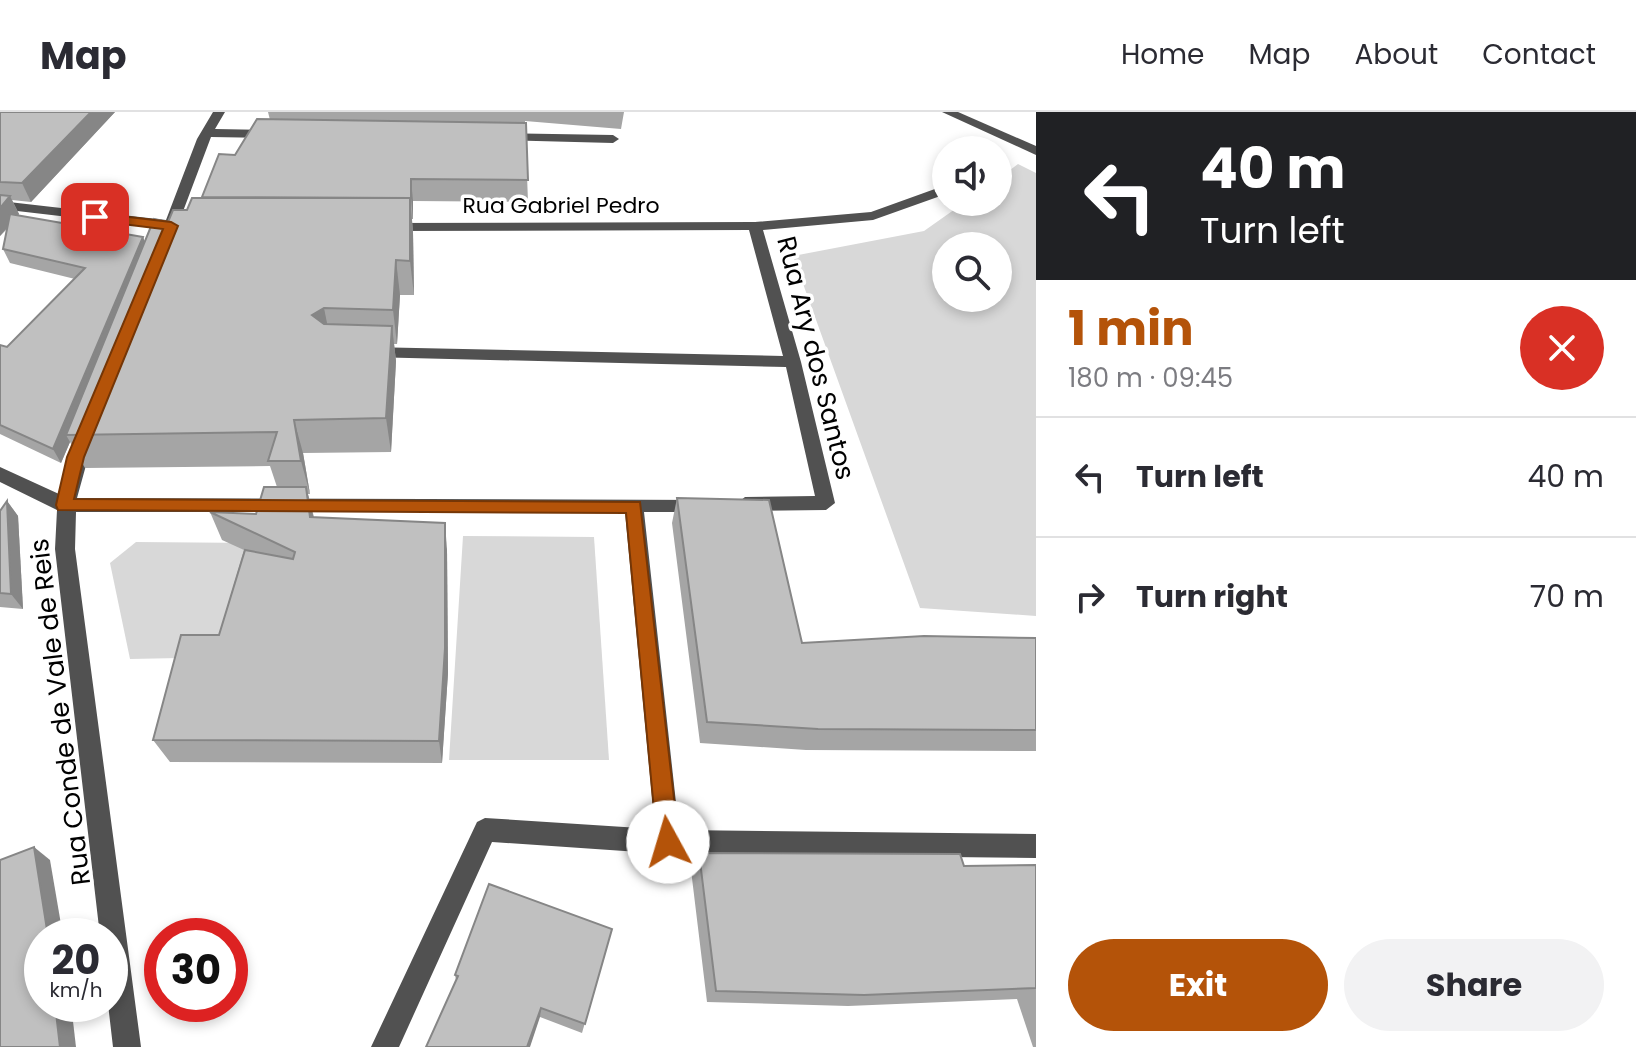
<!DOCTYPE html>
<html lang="en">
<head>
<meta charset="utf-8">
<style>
	body { margin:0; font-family:Poppins,sans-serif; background:#f2f2f3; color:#2b2b33; height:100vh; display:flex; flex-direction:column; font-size:30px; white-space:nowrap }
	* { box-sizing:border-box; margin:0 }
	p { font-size:26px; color:#7c7c81 }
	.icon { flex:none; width:44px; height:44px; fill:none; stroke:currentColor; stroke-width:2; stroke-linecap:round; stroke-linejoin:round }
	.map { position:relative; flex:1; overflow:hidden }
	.panel { display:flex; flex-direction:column; background:#fff; width:600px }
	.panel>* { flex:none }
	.top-card { background:#202124; color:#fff; overflow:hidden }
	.tools { position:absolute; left:932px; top:24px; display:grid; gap:16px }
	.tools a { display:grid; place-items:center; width:80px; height:80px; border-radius:50%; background:#fff; box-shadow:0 4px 12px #0003; font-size:40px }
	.speed { position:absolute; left:24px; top:806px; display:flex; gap:16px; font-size:40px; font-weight:700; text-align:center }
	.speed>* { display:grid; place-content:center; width:104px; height:104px; border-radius:50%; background:#fff; box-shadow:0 4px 12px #0003; line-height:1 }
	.speed small { font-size:20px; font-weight:400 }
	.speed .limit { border:12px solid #d22; background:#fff; color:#111 }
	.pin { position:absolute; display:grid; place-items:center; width:68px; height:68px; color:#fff; margin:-34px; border-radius:16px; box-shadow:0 4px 12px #0006 }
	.me { position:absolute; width:88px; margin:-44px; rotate:354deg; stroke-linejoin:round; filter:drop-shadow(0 0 6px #0008) }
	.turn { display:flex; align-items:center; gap:28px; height:168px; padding:0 32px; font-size:36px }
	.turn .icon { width:104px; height:104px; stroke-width:2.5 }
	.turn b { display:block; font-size:56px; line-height:68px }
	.round { display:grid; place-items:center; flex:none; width:84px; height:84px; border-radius:42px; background:#f2f2f3 }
	.overview { display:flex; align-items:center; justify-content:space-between; height:136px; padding:0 32px }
	h1 { font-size:48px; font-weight:700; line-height:60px; color:#b45309 }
	.action { display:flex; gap:16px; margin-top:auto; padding:16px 32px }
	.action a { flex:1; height:92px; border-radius:48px; background:#b45309; color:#fff; font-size:32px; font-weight:700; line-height:92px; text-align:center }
	.action a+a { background:#f2f2f3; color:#2b2b33 }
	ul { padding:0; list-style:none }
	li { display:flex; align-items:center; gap:24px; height:120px; padding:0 32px; border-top:2px solid #e1e1e2 }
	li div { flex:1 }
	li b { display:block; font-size:30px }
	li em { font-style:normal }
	header { display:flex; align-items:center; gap:48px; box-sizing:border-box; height:112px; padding:0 40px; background:#fff; border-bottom:2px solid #e1e1e2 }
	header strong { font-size:38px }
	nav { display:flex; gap:44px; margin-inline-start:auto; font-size:28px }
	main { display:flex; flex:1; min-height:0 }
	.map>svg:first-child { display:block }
	.green { fill:#d8d8d8; fill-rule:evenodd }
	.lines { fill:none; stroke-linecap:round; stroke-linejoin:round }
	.minor { fill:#515151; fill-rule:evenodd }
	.wall { fill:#a5a5a5 }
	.shaded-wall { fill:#868686 }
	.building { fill:#c0c0c0; stroke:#868686; stroke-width:2 }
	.route { fill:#b45309; stroke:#753606; stroke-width:2 }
	.labels { text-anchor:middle; stroke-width:7; stroke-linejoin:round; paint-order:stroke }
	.far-street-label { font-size:22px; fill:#000; stroke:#fff }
	.street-label { font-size:26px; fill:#000; stroke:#fff }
</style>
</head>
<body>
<header>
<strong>Map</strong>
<nav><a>Home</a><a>Map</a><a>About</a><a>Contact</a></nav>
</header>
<main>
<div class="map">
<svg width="1036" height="935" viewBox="0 0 1036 935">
	<rect width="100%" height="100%" fill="#fff"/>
	<!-- green -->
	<g class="green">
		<path d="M1018 52 1036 61V504L920 496 793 144 924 119 965 90H998V67ZM946 134H998V186H946Z"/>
		<polygon points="463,424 594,425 609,648 449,648"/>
		<polygon points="136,430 258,431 229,545 130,547 110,451"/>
	</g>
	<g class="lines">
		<!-- minor -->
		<g class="minor">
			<polygon points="213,0 225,0 215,17 275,18 281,22 275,26 211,25 179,110 186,114 176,118 173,124 163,124 163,116 0,97 0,89 166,108 197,27"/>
			<polygon points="942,0 958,0 1036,34 1036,43"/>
			<polygon points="499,21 613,23 619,27 613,31 494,28 494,22"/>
			<polygon points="946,73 946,82 873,108 763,118 801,250 835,391 826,398 745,399 736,392 745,385 815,384 786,255 369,245 361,240 369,235 783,244 749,118 387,119 380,115 387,111 755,110 871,100"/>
			<polygon points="87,311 96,317 77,386 708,388 710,393 701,400 644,400 679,718 1036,722 1036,746 668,742 492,730 399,935 371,935 477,710 485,706 655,717 625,400 76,400 75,437 141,935 113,935 108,892 110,824 100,824 55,437 57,398 0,370 0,355 59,382 67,347 81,313"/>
		</g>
	</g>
	<!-- wall -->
	<g class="wall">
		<polygon points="0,0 115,0 31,90 12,88 19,102 18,104 143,125 145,131 168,110 187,98 202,86 202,85 235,43 270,8 268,0 624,0 621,17 525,9 528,90 413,89 413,107 412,107 413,121 414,183 400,183 397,232 394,232 396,249 391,340 303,341 310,382 308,382 314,405 447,438 448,561 442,651 170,650 153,628 219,523 244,438 222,428 210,400 256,402 277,375 270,354 85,356 70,330 61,351 0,322 0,233 7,235 75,167 10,151 3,137 8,116 0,124"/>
		<polygon points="677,386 802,531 1036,526 1036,639 806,638 700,631 672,411"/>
		<polygon points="7,389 18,404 23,497 0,495 0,399"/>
		<polygon points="699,741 964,754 1036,753 1036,935 1033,935 1017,887 848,894 707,890 691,758"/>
		<polygon points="612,817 582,921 540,905 456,868 455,863"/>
	</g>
	<!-- shaded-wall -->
	<g class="shaded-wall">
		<polygon points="91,0 115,0 31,90 22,71"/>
		<polygon points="411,67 413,89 413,107 411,86"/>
		<polygon points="10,84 19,102 0,124 0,96"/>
		<polygon points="410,86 413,121 414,183 410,149"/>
		<polygon points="143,125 148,139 66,323 70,330 61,351 53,337"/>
		<polygon points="396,148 400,183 397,232 393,198"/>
		<polygon points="324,196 331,231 312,203"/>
		<polygon points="392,214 396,249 391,340 386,306"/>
		<polygon points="294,308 303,341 310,382 301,349"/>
		<polygon points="306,375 313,403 318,432 310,405"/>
		<polygon points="7,389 18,404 23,497 11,482"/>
		<polygon points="445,411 447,438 448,561 442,651 439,629"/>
		<polygon points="34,735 50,748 63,824 48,824"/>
		<polygon points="55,892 71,892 76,935 60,935"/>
		<polygon points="541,896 540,905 530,935 527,935"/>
	</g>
	<!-- building -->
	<g class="building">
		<polygon points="0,0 91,0 22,71 0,70"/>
		<polygon points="257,7 526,11 528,68 411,67 411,86 202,85 219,42 235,43"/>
		<polygon points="0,83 10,84 0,96"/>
		<polygon points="192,86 410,86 410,149 396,148 393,198 324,196 312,203 324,212 392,214 386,306 294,308 301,349 268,349 277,320 66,323 154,107 168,110 173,98 187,98"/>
		<polygon points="10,102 143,125 53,337 0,313 0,233 7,235 85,156 3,137"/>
		<polygon points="264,375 306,375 310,405 445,411 445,536 439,629 153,628 181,523 219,523 245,438 293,447 295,440 210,400 256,402"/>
		<polygon points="677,386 769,388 802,531 924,524 1036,526 1036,618 818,617 707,610"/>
		<polygon points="7,389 11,482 0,481 0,399"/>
		<polygon points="34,735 48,824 42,824 42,892 55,892 60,935 0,935 0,748"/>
		<polygon points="699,741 960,742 964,754 1036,753 1036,876 864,883 716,879"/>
		<polygon points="489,772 612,817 585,912 541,896 527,935 426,935 458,864 455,863"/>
	</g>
	<!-- route -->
	<polygon class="route" points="95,101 171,110 178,114 84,345 74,387 640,390 679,730 676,738 668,741 660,738 657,730 626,401 58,398 56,393 67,345 163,117 90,108 88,105"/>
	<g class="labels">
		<!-- far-street labels -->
		<g class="far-street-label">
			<text x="561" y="101">Rua Gabriel Pedro</text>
		</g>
		<!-- street labels -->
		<g class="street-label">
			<text transform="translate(816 246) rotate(76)" y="9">Rua Ary dos Santos</text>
			<text transform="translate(60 600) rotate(-97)" y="9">Rua Conde de Vale de Reis</text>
		</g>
	</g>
</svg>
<div class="tools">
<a><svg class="icon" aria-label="sound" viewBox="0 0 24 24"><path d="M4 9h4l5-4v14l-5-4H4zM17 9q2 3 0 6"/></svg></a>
<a><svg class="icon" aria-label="search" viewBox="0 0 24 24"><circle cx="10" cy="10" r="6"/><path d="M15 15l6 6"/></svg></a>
</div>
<div class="speed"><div>20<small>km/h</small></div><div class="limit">30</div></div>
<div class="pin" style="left:95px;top:105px;background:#d93025"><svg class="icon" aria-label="arrive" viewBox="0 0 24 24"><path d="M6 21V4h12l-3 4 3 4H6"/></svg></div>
<svg class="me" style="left:668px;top:730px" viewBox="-20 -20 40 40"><circle r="19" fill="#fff"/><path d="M0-13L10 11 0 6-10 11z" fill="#b45309"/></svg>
</div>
<section class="panel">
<div class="top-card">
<div class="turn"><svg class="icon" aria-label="left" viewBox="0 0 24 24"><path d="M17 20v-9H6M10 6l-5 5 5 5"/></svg><div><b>40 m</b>Turn left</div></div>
</div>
<div class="overview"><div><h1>1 min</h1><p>180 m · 09:45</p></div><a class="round" style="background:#d93025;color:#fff"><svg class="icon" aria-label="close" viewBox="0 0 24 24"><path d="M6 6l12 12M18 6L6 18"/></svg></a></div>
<ul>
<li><svg class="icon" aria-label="left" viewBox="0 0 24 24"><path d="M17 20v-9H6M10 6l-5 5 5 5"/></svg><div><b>Turn left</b></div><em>40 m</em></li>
<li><svg class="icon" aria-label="right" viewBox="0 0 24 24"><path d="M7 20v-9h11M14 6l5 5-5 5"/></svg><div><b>Turn right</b></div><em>70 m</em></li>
</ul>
<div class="action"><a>Exit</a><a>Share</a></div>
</section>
</main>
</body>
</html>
